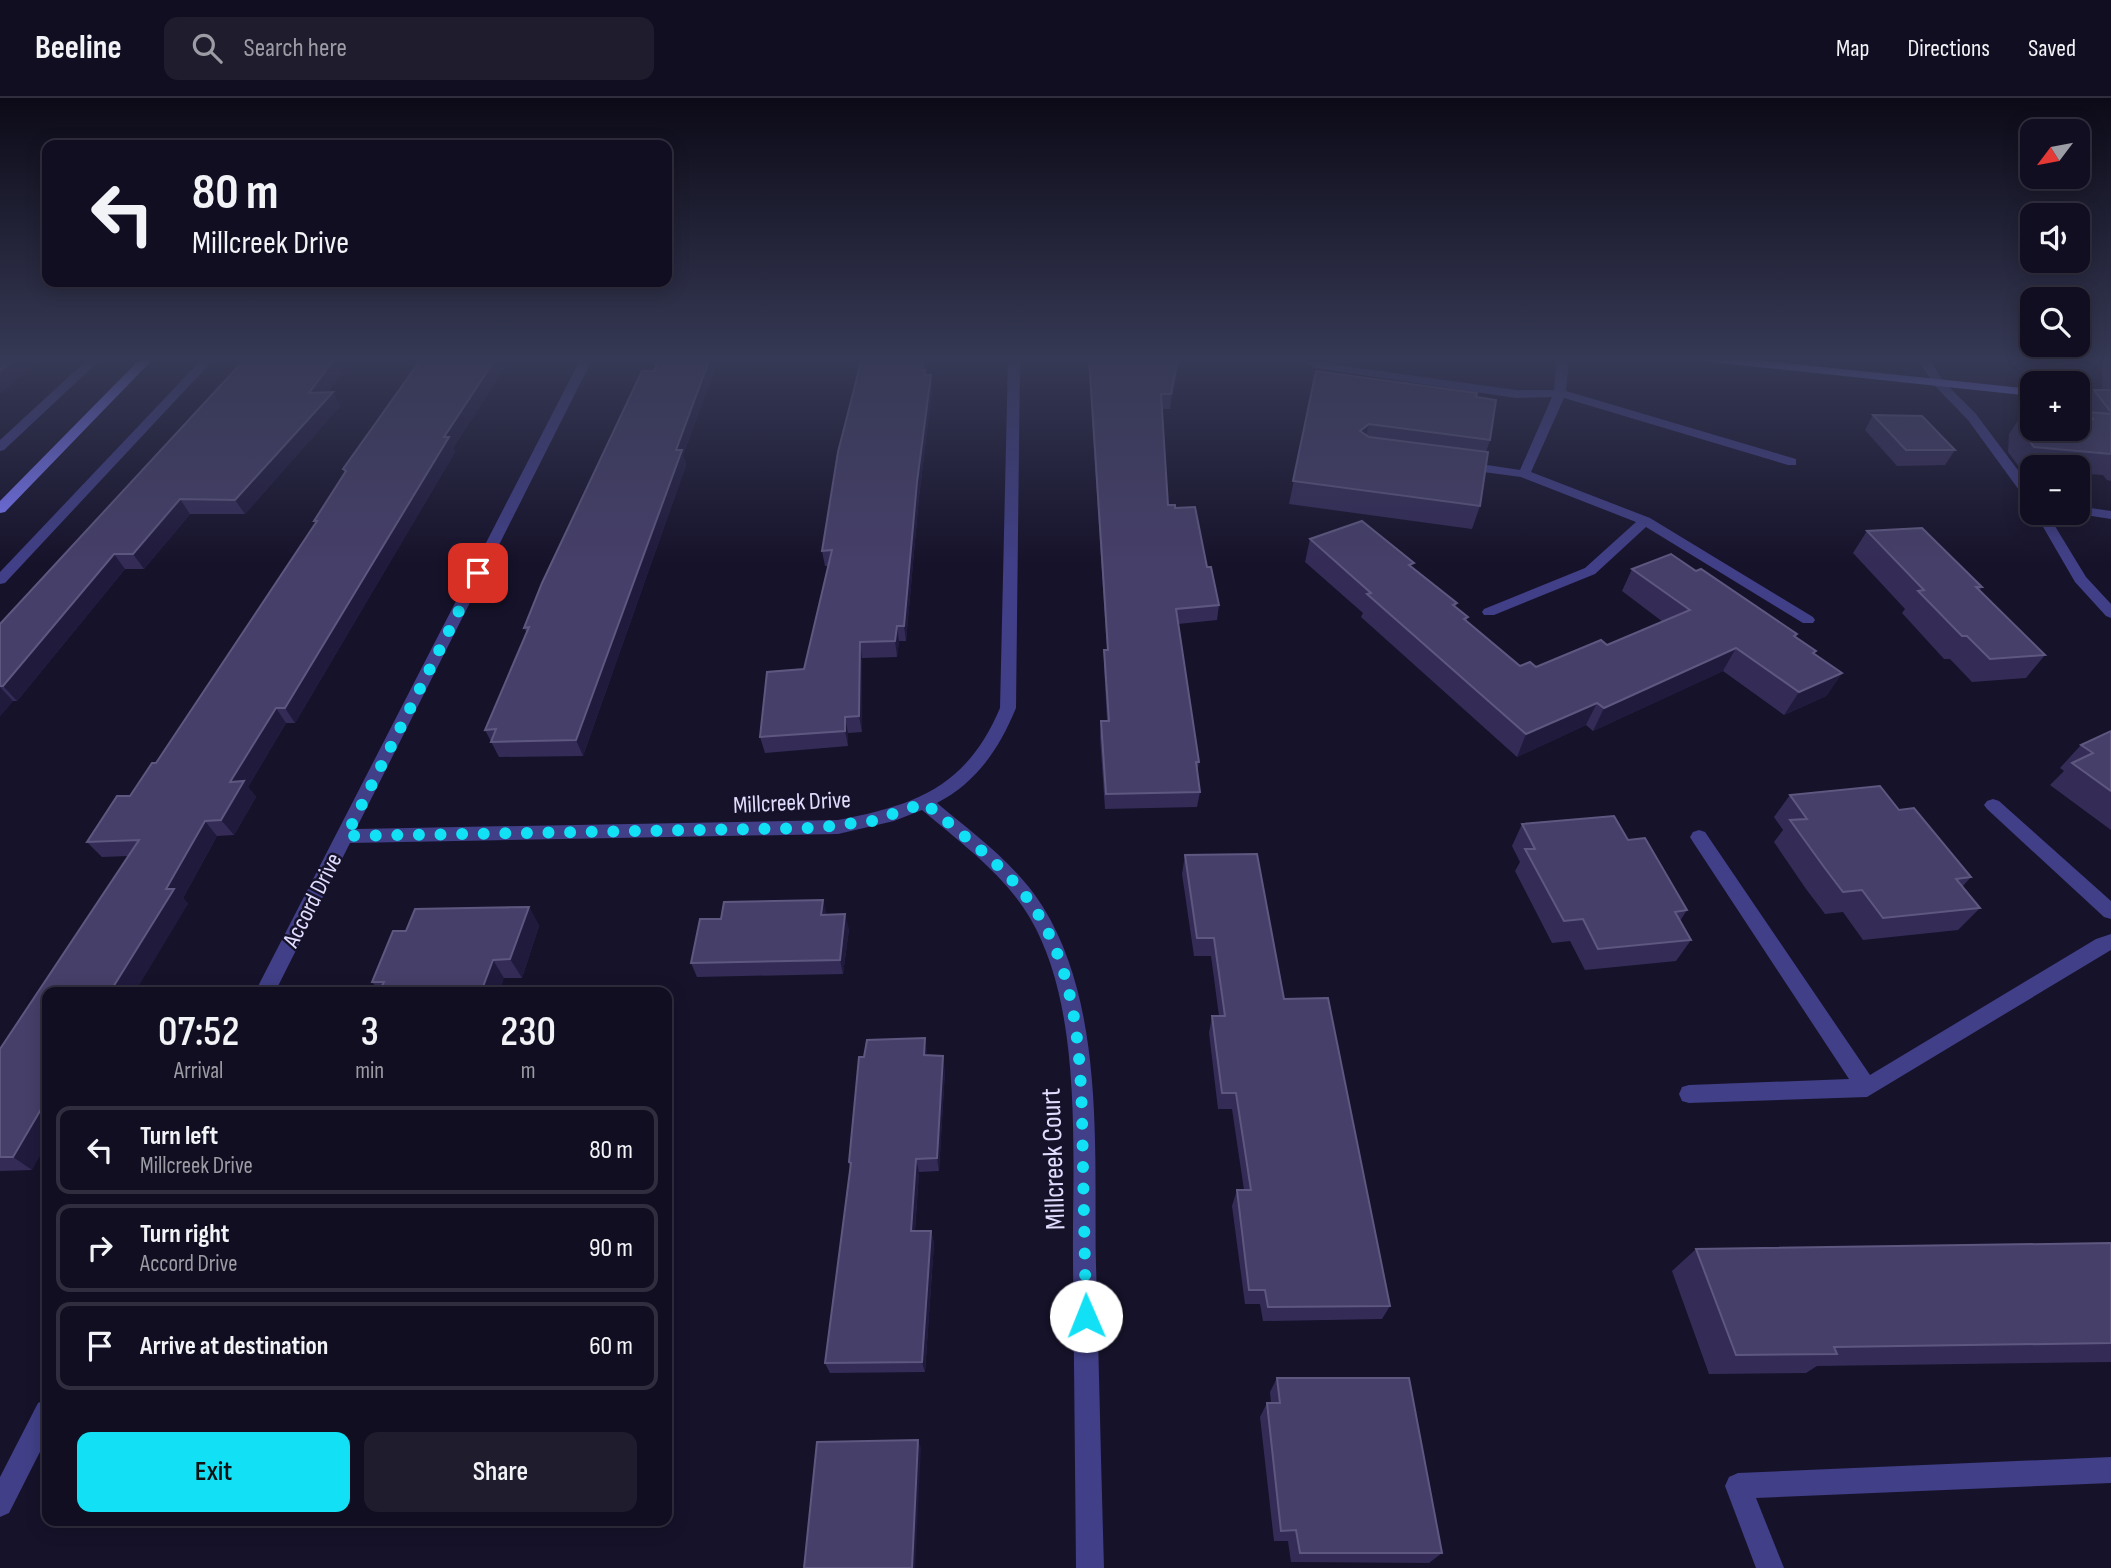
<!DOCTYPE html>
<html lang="en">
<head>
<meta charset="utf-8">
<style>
	body { margin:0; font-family:"Sofia Sans Condensed",sans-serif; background:#1e1c2d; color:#f1f3f6; height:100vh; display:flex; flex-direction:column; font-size:26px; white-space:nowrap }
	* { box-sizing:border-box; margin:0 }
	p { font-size:23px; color:#9c9ca5 }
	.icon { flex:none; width:38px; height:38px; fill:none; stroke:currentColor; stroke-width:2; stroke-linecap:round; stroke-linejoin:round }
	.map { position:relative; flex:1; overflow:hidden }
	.sheet { position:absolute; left:42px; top:889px; width:630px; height:539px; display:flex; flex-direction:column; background:#100e20; border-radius:14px; box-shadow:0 4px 18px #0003,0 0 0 2px #302e3e }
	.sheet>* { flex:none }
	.hud { position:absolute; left:42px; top:42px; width:630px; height:147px; border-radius:14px; box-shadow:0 4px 18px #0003,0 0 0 2px #302e3e; background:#100e20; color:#f1f3f6; overflow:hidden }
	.needle { width:46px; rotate:238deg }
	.buttons { position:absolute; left:2020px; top:21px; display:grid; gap:14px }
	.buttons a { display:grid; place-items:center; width:70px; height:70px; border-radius:14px; background:#100e20; box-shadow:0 4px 18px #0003,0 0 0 2px #302e3e; font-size:35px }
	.pin { position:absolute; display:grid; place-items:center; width:60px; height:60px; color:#fff; margin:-30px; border-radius:14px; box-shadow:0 4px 10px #0006 }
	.me { position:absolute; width:77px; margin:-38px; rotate:359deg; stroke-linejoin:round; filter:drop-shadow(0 0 5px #0008) }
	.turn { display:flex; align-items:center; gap:24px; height:147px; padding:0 35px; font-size:32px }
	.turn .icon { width:91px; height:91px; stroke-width:2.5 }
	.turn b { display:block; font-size:49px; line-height:60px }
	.eta { display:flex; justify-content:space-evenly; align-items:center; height:119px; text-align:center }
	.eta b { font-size:42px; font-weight:600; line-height:49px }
	.cta { display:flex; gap:14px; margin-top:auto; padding:14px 35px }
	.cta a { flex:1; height:80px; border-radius:14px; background:#12e0f5; color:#111; font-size:28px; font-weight:600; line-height:80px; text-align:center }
	.cta a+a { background:#1e1c2d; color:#f1f3f6 }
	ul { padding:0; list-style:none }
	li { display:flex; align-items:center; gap:21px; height:88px; margin:0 14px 10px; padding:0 21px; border:4px solid #302e3e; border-radius:14px }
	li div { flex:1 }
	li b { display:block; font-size:26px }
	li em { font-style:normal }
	header { display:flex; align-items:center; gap:42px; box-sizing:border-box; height:98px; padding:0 35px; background:#100e20; border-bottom:2px solid #302e3e }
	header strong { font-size:33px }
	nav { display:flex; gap:38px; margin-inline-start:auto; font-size:24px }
	.search { width:490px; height:63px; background:#1e1c2d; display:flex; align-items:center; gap:18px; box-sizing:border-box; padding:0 24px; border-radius:14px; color:#9c9ca5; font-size:26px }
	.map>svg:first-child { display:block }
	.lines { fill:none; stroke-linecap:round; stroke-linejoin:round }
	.lane { fill:#413f87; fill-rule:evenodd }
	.street { fill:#413f87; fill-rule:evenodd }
	.secondary { fill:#7a78f9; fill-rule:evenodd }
	.wall { fill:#342c57 }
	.shaded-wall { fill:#201a3d }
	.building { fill:#463f69; stroke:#5e5880; stroke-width:2 }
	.route { stroke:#12e0f5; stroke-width:12; stroke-dasharray:0 21.6 }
	.labels { text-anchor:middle; stroke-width:5; stroke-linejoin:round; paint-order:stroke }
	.street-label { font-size:24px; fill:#e0ddfe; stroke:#16122a }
	.near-street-label { font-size:28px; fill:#e0ddfe; stroke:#16122a }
</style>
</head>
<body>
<header>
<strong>Beeline</strong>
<div class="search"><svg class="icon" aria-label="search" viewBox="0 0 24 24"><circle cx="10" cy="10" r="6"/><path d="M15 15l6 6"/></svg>Search here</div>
<nav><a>Map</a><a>Directions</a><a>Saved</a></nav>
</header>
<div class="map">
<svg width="2111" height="1470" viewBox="0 0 2111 1470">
	<rect width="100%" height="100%" fill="#16122a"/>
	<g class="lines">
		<!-- lane -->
		<g class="lane">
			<polygon points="1557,260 1569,260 1566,293 1796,361 1796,367 1788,367 1564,300 1531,374 1650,420 1813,519 1815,522 1813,525 1803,525 1646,429 1595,476 1494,517 1484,517 1482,514 1484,511 1585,470 1636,424 1521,379 1461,371 1455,367 1461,363 1520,372 1552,299 1516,300 1315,270 1309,267 1315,264 1516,292 1554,292"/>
			<polygon points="2077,408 2111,413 2111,421 2072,415 2077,415"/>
			<polygon points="1993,701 1999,703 2111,803 2111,821 2104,819 1987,711 1984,707 1987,703"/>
			<polygon points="1699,732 1705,734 1870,977 2096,841 2111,836 2111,852 1867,999 1689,1005 1682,1003 1679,996 1682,989 1689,987 1849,981 1693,744 1690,739 1693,734"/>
			<polygon points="2111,1359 2111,1385 1756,1400 1784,1470 1756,1470 1725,1388 1729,1379 1738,1375"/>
		</g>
		<!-- street -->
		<g class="street">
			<polygon points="89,260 102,260 4,352 0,353 0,342"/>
			<polygon points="203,260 215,260 5,485 0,486 0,474"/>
			<path d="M581 260H593L356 731 838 722C917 707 967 688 1000 610L1008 260H1020L1016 610C999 651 977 684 937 705 975 737 1016 766 1043 809 1105 909 1094 1053 1096 1167 1099 1268 1101 1369 1104 1470H1076C1075 1368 1074 1265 1073 1163 1072 1059 1084 912 1030 820 1004 776 961 745 922 712L894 723 838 736 350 745 275 894H255Z"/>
			<polygon points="1917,260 1929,260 1943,283 1976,316 2032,391 2032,404 2027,403 1968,322 1934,287"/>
			<polygon points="2035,415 2047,415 2086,479 2111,506 2111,520 2106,518 2075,484"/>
			<polygon points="47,1301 47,1340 9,1415 0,1419 0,1379 38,1305"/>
		</g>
		<!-- secondary -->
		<g class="secondary">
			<polygon points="141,260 154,260 5,414 0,415 0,403"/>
			<polygon points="1697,260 1737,260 2032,291 2032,298 1703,263"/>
			<polygon points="2077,296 2111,299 2111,307 2077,304"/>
		</g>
	</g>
	<!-- wall -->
	<g class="wall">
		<polygon points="422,260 511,260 453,350 455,354 295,625 286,625 248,689 256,699 234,737 217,738 183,800 188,806 47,894 32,1072 0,1073 0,951 128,758 102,759 87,744 130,698 156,665 316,425 314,423 345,375 343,371"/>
		<polygon points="660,260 719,260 683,357 686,367 583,658 499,659 485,632 527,535 524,530"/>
		<polygon points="862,260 927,260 925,272 926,277 931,277 932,292 919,399 906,543 899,543 897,559 862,560 862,634 848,635 848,648 765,655 760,639 804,571 828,468 825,468 822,453"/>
		<polygon points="1088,260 1180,260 1170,311 1162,311 1168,407 1175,410 1207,469 1219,507 1217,522 1178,526 1199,664 1197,676 1200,694 1197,709 1105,711 1100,639 1101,623 1107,623 1104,567 1104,552 1107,552"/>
		<polygon points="2009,260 2070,260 2063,266"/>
		<polygon points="2103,260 2111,260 2111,383 2107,382 2103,377 2077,375 2077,369 2032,369 2032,371 2020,370 2008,354 2009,336 2023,315 2084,320 2079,313 2094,292 2102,292"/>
		<polygon points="343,273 327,294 340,308 245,416 190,416 144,471 125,471 17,603 13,603 0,618 0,526"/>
		<polygon points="1316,273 1490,342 1486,354 1480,408 1472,431 1289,406"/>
		<polygon points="1873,317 1955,352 1945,367 1897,368 1865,332"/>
		<polygon points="1867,433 1982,489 1980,492 2045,557 2026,580 1972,584 1950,561 1944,561 1902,515 1905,511 1853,455"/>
		<polygon points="1310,441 1413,470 1457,505 1455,509 1468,519 1466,523 1520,568 1536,569 1607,547 1663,524 1622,493 1632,471 1696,473 1797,536 1796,539 1814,556 1842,575 1826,598 1784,617 1723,573 1593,633 1586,627 1517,659 1361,519 1363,515 1305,464"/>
		<polygon points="2111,633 2111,732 2050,687 2064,673 2060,670 2081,647"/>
		<polygon points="1790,697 1899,712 1971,779 1962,789 1980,810 1958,832 1863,842 1843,814 1825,816 1806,791 1774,744 1783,732 1774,719"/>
		<polygon points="1522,726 1628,742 1687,812 1680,823 1691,842 1676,863 1585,872 1570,843 1552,845 1515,773 1520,764 1512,748"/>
		<polygon points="1185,757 1284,901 1390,1208 1382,1221 1263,1223 1260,1206 1245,1206 1232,1108 1237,1092 1244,1092 1232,1011 1218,1011 1209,935 1212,918 1219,918 1211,858 1194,858 1182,776"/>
		<polygon points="529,809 539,828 522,880 504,880 379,893 372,884 406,833"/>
		<polygon points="827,817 849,831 843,876 697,879 691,865"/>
		<polygon points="927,954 927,957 945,972 939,1073 919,1074 915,1133 931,1133 934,1145 925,1274 830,1275 825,1265 850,1070 849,1064"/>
		<polygon points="2111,1145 2111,1264 1817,1268 1806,1275 1709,1276 1672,1173 1696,1151"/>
		<polygon points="1277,1280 1442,1455 1429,1465 1291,1464 1288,1443 1274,1443 1260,1319 1267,1305 1271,1305 1270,1294"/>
	</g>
	<!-- shaded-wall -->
	<g class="shaded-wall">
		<polygon points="16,260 41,260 0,296 0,273"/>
		<polygon points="317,260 336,260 343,273 317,309 309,295"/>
		<polygon points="496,260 511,260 453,350 455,354 295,625 285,610 444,339"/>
		<polygon points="710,260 719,260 683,357 686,367 583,658 576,642 682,334"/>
		<polygon points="923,260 927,260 923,287 922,272"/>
		<polygon points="1178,260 1180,260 1170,311 1171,296"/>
		<polygon points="931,277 932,292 919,399 906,543 904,528 917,384"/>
		<polygon points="333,294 340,308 245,416 235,402"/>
		<polygon points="1369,326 1364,347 1360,333"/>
		<polygon points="180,401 190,416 144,471 133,456"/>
		<polygon points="114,456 125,471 17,603 3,588"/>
		<polygon points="897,528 899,543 897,559 895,543"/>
		<polygon points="860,544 862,560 862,634 859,618"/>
		<polygon points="1736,550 1723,573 1593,633 1604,610"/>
		<polygon points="1842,575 1826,598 1784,617 1799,594"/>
		<polygon points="0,589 13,603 0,618"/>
		<polygon points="1597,605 1586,627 1517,659 1526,636"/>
		<polygon points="276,610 286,625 248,689 256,699 234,737 221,722 230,684"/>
		<polygon points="845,619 848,635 848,648 845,633"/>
		<polygon points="205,723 217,738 183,800 188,806 135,894 110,894 166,791"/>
		<polygon points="823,802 827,817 821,817"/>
		<polygon points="529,809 539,828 522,880 510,861"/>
		<polygon points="845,816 849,831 843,876 840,862"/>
		<polygon points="493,862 504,880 500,894 481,894"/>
		<polygon points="925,940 927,954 927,971 924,957"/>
		<polygon points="943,958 945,972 939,1073 937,1060"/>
		<polygon points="47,1001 47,1046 32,1072 13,1059"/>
		<polygon points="916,1061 919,1074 914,1145 911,1133"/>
		<polygon points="931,1133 934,1145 925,1274 922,1264"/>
		<polygon points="918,1342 921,1350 915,1470 912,1470"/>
	</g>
	<!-- building -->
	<g class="building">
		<polygon points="0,260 16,260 0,273"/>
		<polygon points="246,260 335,260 309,295 333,294 235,402 180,401 133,456 114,456 3,588 0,588 0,526"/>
		<polygon points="422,260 496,260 444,339 449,339 285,610 276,610 230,684 244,683 221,722 205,723 166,791 174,791 110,894 47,894 47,1001 13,1059 0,1059 0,951 139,742 87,744 117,698 130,698 152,665 156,665 317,423 314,423 346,373 343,371"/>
		<polygon points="660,260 710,260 676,352 682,352 576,642 491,644 496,631 485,632 529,529 524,530 542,485 642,273 654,273"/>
		<polygon points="862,260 923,260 922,272 925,272 924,277 931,277 917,384 904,528 897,528 895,543 860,544 859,618 845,619 845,633 760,639 767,574 804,571 832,452 822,453 838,354"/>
		<polygon points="1089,260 1178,260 1171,296 1161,296 1168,407 1175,407 1175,410 1195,409 1207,469 1211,469 1219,507 1176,511 1199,664 1196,664 1200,694 1106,696 1101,623 1109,623 1104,552 1108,552"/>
		<polygon points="1316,273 1477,295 1476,299 1496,302 1490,342 1369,326 1360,333 1369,339 1488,354 1480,408 1293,383"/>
		<polygon points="2094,292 2111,292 2111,314"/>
		<polygon points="2088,314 2111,316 2111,356 2034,349 2022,333 2023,315 2032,316 2032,331 2077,331 2077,320 2093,321"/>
		<polygon points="1873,317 1922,318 1955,352 1906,352"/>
		<polygon points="1362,423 1414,465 1409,467 1457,505 1453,507 1468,519 1464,521 1520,568 1530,564 1536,569 1601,542 1607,547 1690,512 1632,471 1671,456 1696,473 1701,471 1797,536 1794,538 1816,553 1813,555 1842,575 1799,594 1736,550 1604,610 1597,605 1526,636 1367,496 1371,495 1310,441"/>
		<polygon points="1922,430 1982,489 1976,489 2045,557 1990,561 1967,538 1962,538 1918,493 1924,492 1867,433"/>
		<polygon points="2111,633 2111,693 2072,665 2093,655 2081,647"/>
		<polygon points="1880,688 1899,712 1914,710 1971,779 1956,781 1980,810 1883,820 1862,792 1843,794 1824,769 1790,722 1807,721 1790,697"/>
		<polygon points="1614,718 1628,742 1645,740 1687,812 1675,814 1691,842 1598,851 1583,821 1564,823 1525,751 1535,751 1522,726"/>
		<polygon points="1257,756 1284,901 1328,900 1390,1208 1268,1209 1265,1192 1249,1192 1237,1092 1251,1092 1236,995 1222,995 1212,918 1225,918 1214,840 1197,840 1185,757"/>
		<polygon points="823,802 821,817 845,816 840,862 691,865 700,821 721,821 724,804"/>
		<polygon points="529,809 510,861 493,862 481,894 379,894 384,884 372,884 393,833 406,833 415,811"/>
		<polygon points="925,940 924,957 943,958 937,1060 916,1061 911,1133 931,1133 922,1264 825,1265 851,1065 849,1064 859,959 864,959 867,942"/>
		<polygon points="2111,1145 2111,1245 1834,1249 1837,1256 1736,1257 1696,1151"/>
		<polygon points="1277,1280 1409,1280 1442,1455 1300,1455 1296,1432 1281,1433 1267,1305 1280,1305"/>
		<polygon points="918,1342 912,1470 804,1470 817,1344"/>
	</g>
	<!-- sky -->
	<linearGradient id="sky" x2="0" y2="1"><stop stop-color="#0c0a17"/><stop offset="0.56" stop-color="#363955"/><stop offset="1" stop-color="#363955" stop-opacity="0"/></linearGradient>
	<rect width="2111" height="466" fill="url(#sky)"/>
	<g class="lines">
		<!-- route -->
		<path class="route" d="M478 475 346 738 814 730 872 723 925 705C957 733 993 759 1020 791 1084 867 1081 977 1083 1070 1084 1119 1085 1169 1086 1218"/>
	</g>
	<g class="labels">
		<!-- street labels -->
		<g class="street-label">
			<text transform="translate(792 704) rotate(-3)" y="8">Millcreek Drive</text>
			<text transform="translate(312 802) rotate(-63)" y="8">Accord Drive</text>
		</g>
		<!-- near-street labels -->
		<g class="near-street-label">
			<text transform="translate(1052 1061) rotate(-92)" y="10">Millcreek Court</text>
		</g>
	</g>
</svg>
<div class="buttons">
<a><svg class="needle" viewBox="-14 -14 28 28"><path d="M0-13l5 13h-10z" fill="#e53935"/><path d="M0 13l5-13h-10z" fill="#9c9ca5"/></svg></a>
<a><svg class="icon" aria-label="sound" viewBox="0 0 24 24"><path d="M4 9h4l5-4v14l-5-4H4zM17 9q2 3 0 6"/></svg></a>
<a><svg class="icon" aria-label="search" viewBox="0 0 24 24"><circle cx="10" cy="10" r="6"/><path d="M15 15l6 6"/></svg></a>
<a>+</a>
<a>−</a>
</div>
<div class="pin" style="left:478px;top:475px;background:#d93025"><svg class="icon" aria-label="arrive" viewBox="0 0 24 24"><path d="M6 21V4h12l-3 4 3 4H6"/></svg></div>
<svg class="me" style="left:1086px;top:1218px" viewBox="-20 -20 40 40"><circle r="19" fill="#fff"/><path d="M0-13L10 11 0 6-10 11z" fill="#12e0f5"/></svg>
<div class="hud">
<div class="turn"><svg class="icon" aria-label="left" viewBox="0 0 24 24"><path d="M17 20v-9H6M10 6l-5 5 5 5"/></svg><div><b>80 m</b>Millcreek Drive</div></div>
</div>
<section class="sheet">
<div class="eta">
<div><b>07:52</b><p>Arrival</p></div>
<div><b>3</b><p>min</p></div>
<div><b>230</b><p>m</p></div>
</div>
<ul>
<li><svg class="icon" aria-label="left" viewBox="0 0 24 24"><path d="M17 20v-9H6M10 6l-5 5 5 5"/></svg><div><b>Turn left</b><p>Millcreek Drive</p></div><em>80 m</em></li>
<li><svg class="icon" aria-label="right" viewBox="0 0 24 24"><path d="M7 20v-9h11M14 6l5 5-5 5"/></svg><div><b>Turn right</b><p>Accord Drive</p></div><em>90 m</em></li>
<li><svg class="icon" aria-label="arrive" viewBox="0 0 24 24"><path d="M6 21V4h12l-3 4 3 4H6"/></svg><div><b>Arrive at destination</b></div><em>60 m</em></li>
</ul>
<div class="cta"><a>Exit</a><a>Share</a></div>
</section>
</div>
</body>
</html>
